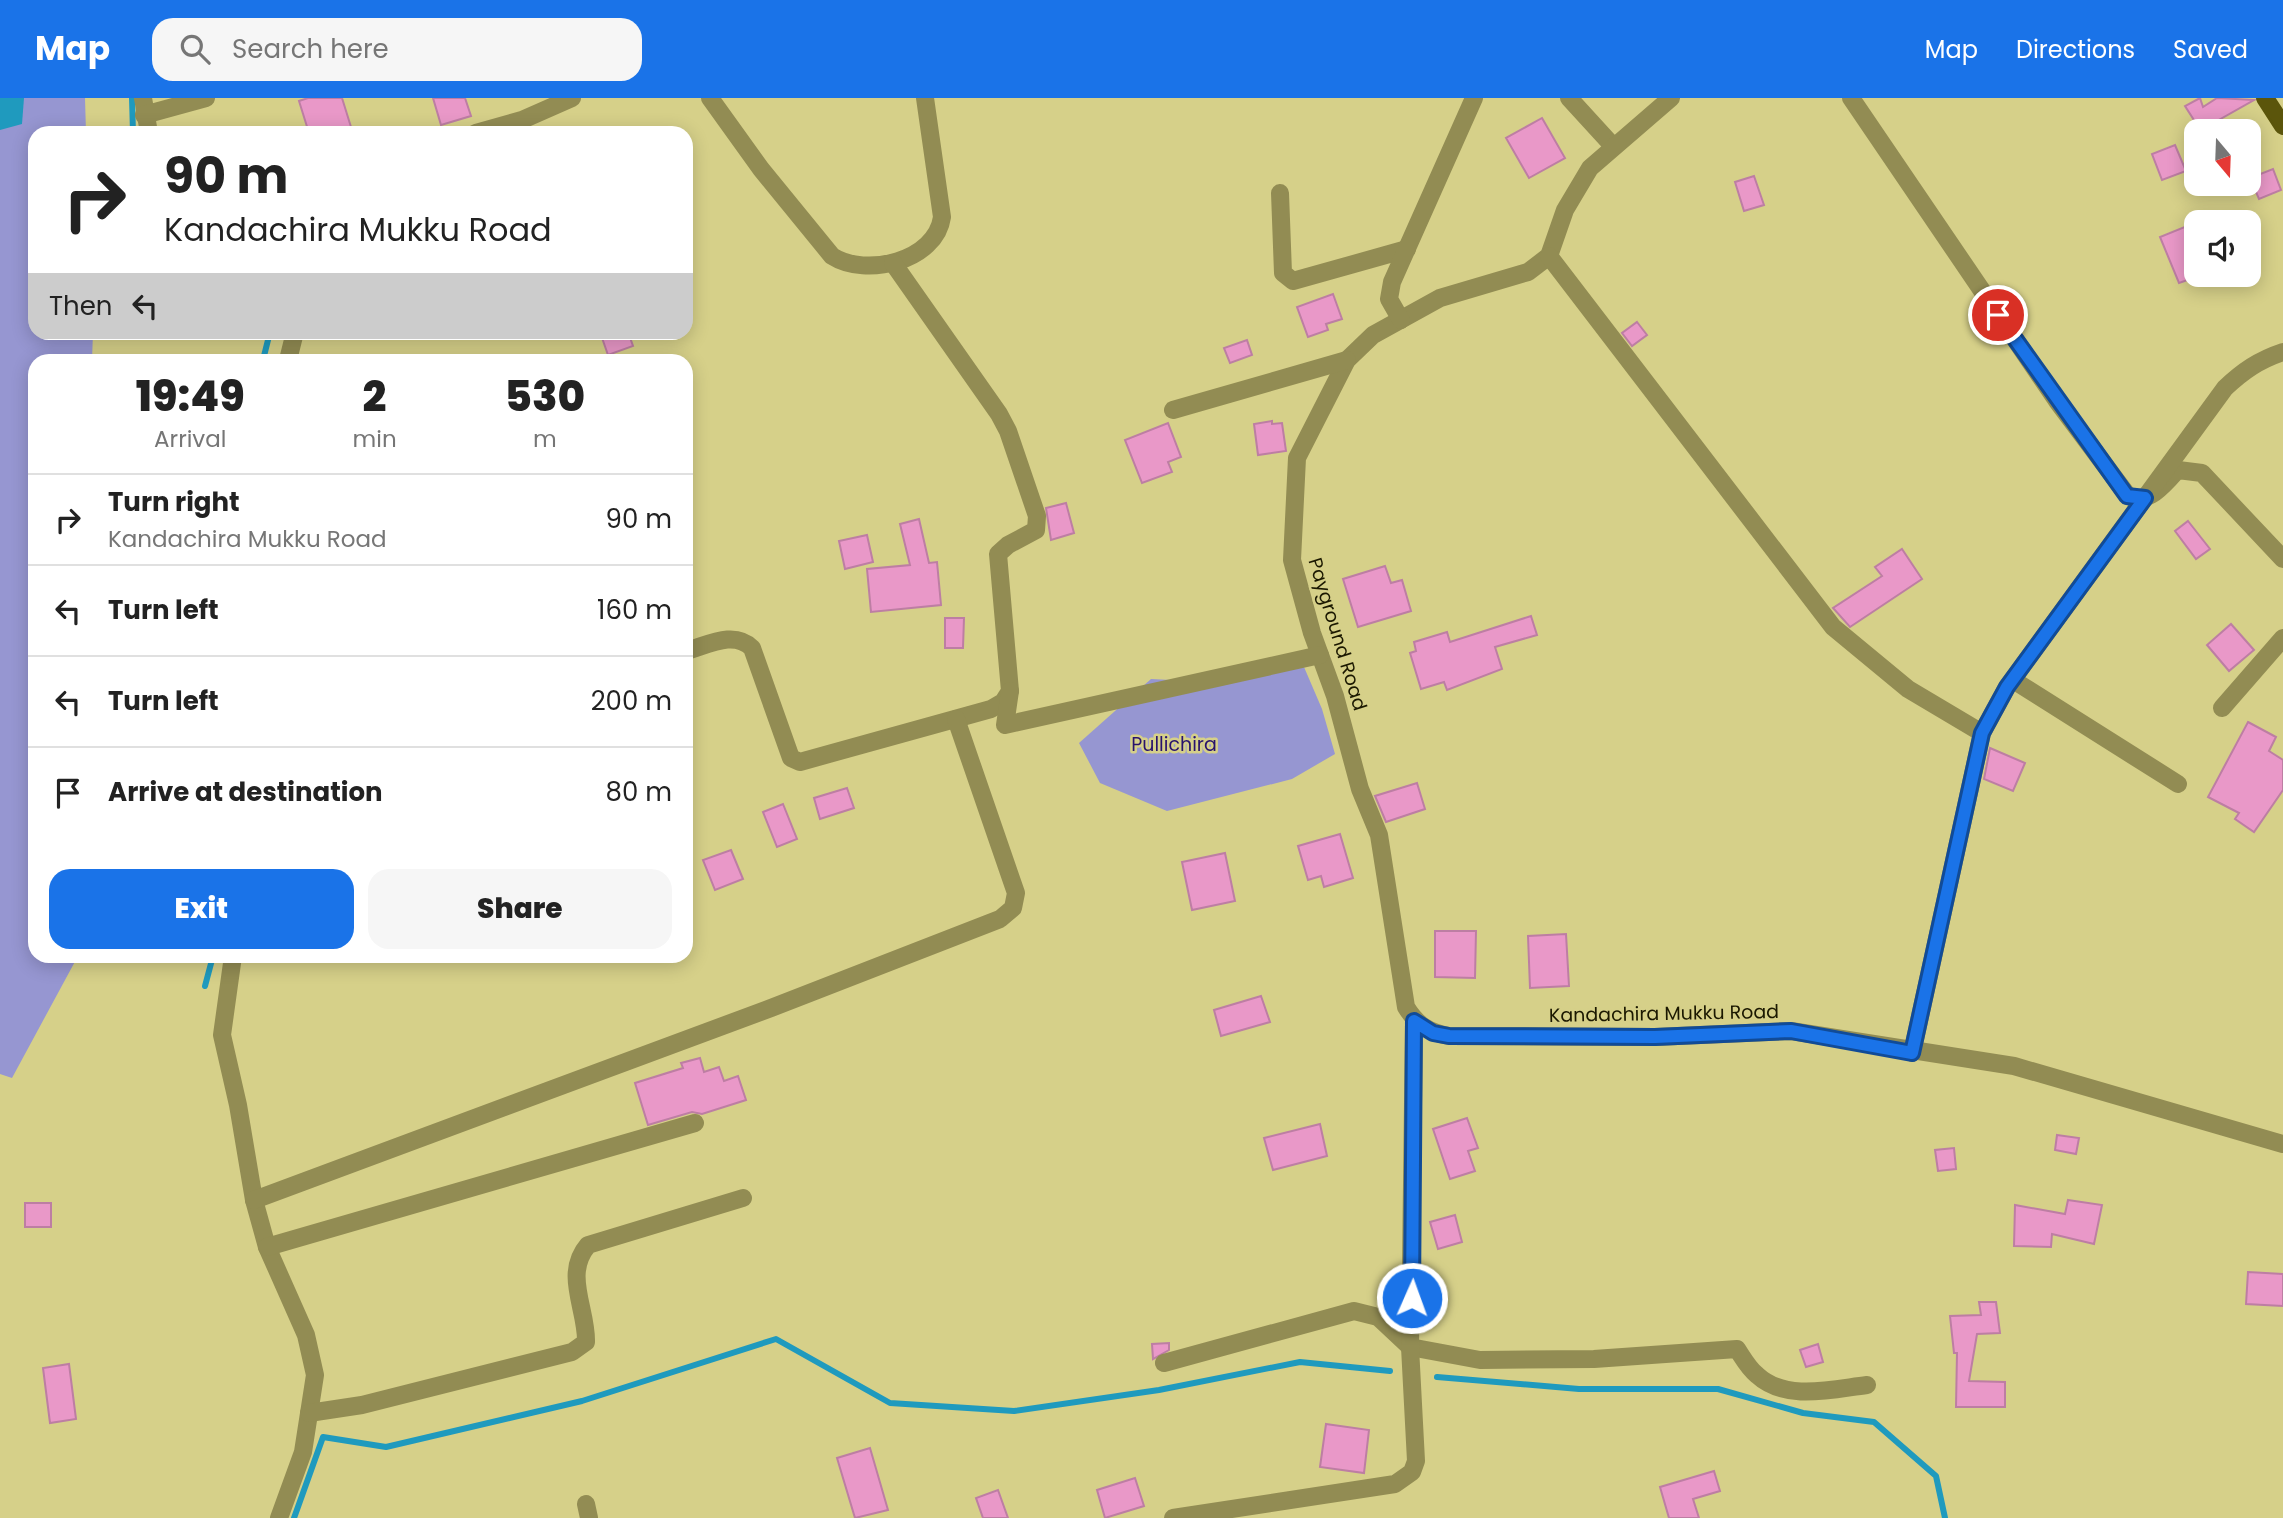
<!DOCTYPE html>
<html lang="en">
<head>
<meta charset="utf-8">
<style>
	body { margin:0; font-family:Poppins,sans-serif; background:#f6f6f6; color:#222; height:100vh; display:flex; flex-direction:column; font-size:26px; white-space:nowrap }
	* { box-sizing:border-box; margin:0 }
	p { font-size:23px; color:#767676 }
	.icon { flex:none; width:38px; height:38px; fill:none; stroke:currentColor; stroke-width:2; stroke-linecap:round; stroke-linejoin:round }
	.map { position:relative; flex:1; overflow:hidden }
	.sheet { position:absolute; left:28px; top:256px; width:665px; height:609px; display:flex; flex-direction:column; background:#fff; border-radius:21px; box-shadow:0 4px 18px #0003 }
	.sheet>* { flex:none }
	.guide { position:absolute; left:28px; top:28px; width:665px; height:214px; border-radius:21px; box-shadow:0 4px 18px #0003; background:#fff; color:#222; overflow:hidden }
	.needle { width:46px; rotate:161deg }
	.controls { position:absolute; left:2184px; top:21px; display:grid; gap:14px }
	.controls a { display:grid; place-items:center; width:77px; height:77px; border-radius:14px; background:#fff; box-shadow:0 4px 18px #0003; font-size:35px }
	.pin { position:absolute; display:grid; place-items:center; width:60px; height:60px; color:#fff; margin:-30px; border:4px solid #fff; border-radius:50%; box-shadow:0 2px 7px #0007 }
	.me { position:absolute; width:77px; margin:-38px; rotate:2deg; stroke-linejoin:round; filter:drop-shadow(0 0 5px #0008) }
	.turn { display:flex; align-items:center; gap:24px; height:147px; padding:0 21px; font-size:32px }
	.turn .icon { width:91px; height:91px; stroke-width:2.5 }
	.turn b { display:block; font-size:49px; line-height:60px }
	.then { display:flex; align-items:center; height:66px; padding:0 21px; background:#0003; gap:14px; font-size:26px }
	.eta { display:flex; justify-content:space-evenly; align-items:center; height:119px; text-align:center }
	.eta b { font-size:42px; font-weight:800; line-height:49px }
	.cta { display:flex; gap:14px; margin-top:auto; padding:14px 21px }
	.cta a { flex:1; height:80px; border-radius:21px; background:#1a73e8; color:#fff; font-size:28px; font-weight:800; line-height:80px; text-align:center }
	.cta a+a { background:#f6f6f6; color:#222 }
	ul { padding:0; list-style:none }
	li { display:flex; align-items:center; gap:21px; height:91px; padding:0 21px; border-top:2px solid #e0e0e0 }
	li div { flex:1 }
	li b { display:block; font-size:26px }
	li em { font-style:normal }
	header { display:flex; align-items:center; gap:42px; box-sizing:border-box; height:98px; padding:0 35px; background:#1a73e8; color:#fff }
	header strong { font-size:33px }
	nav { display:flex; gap:38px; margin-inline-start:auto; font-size:24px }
	.search { width:490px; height:63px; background:#f6f6f6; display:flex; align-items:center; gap:18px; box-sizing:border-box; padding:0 24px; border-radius:21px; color:#767676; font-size:26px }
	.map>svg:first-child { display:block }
	.green { fill:#9696d1 }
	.water { fill:#1f9abe }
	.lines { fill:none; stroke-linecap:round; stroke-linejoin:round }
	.stream { stroke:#1f9abe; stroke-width:6 }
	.building { fill:#e998c8; stroke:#bd7ea3; stroke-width:2 }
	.minor { stroke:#928c53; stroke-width:18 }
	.major { stroke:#5b550b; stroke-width:18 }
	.route-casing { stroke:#114b97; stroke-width:18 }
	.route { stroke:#1a73e8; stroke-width:12 }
	.labels { text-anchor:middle; stroke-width:5; stroke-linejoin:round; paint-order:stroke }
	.street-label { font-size:19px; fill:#1b1800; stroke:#d6d089 }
	.park-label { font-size:19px; fill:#28126d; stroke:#d6d089 }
</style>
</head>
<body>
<header>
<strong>Map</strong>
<div class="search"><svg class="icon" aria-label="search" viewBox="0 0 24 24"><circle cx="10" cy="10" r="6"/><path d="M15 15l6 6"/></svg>Search here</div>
<nav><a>Map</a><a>Directions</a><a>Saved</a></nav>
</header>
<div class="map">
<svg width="2283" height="1420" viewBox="0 0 2283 1420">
	<rect width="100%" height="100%" fill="#d6d089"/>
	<!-- green -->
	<g class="green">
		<polygon points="0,0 85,0 86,35 35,35 35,234 93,235 92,262 35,262 35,858 78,858 12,980 0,976"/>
		<polygon points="1304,569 1322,611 1335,656 1292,681 1167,713 1100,685 1079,645 1151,581 1191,583"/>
	</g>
	<!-- water -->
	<polygon class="water" points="0,0 24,0 22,26 0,32"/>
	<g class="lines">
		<!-- stream -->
		<g class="stream">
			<polyline points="132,0 133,35"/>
			<polyline points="263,262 270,234"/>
			<polyline points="205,888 213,858"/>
			<polyline points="1437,1279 1579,1291 1718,1291 1803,1315 1874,1324 1936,1378 1945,1420"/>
			<polyline points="294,1420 323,1339 386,1349 582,1303 776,1241 890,1305 1014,1313 1159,1292 1300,1264 1390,1273"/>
		</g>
	</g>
	<!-- building -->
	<g class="building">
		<polygon points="308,0 342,0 351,29 331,35 309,35 299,3"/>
		<polygon points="433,0 465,0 471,18 441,27"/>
		<polygon points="2200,0 2203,9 2217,0 2254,2 2210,27 2212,33 2201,33 2185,8"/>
		<polygon points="1542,20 1565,60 1529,80 1506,40"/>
		<polygon points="2175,47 2186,73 2162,82 2152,56"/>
		<polygon points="2273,71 2281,92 2259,101 2250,80"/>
		<polygon points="1754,78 1764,107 1744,113 1735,84"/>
		<polygon points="2192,126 2196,136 2196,179 2179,185 2160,139"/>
		<polygon points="1333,196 1342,221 1326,226 1328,232 1308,239 1297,209"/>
		<polygon points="1637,224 1647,237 1632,248 1622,235"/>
		<polygon points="600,234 628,234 633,248 608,257"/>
		<polygon points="1247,242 1252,257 1230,265 1224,250"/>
		<polygon points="1272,323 1272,326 1282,325 1286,353 1258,357 1254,326"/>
		<polygon points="1168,325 1181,359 1168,364 1172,374 1142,385 1125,342"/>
		<polygon points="1066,405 1074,435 1051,442 1046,410"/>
		<polygon points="919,421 929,465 937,464 941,507 871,514 867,471 910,467 900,426"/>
		<polygon points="2188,423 2210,451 2196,461 2175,433"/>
		<polygon points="867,437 873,464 845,471 839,443"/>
		<polygon points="1902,451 1922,481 1850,529 1833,510 1882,478 1875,469"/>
		<polygon points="1385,468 1391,485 1402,482 1411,513 1358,529 1343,481"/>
		<polygon points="1531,518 1537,537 1495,549 1502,571 1447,592 1444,584 1421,591 1410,555 1416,553 1414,544 1447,534 1450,544"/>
		<polygon points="945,520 964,520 963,550 945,550"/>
		<polygon points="2231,526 2254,552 2229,573 2207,547"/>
		<polygon points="2248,624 2276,639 2269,653 2283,662 2283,692 2254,734 2235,721 2239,715 2208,699"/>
		<polygon points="1990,650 2025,665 2013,693 1984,681"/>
		<polygon points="1417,685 1425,711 1386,724 1375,698"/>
		<polygon points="847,690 854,710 820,721 814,700"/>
		<polygon points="783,706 797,741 777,749 763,714"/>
		<polygon points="1340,736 1353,780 1324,789 1321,778 1308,782 1298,748"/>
		<polygon points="731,752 743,781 715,792 703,762"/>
		<polygon points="1225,755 1235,803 1192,812 1182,764"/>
		<polygon points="1435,833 1476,833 1475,880 1435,879"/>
		<polygon points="1566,836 1569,888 1530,890 1528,838"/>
		<polygon points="1261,898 1270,924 1221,938 1214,912"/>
		<polygon points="700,960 704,974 719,969 724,983 738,978 746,1002 702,1016 692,1014 648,1027 635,985 683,970 681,965"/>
		<polygon points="1467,1020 1478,1050 1468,1053 1475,1073 1450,1081 1433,1031"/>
		<polygon points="1320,1026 1327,1058 1273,1072 1264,1040"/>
		<polygon points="2057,1037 2079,1040 2076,1056 2055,1052"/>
		<polygon points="1954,1050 1956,1071 1938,1073 1935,1052"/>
		<polygon points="2068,1102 2102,1107 2094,1146 2052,1136 2051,1149 2014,1148 2015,1107 2065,1116"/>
		<rect x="25" y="1105" width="26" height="24"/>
		<polygon points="1455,1117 1462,1144 1438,1151 1430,1124"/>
		<polygon points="2248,1174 2283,1176 2283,1208 2246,1206"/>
		<polygon points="1979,1204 1996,1204 2000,1235 1977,1236 1969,1283 2005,1284 2005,1309 1956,1309 1957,1255 1954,1255 1950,1218 1981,1217"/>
		<polygon points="1169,1245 1169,1252 1153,1261 1152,1246"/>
		<polygon points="1818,1246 1823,1264 1806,1269 1800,1252"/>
		<polygon points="69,1266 76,1321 50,1325 43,1270"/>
		<polygon points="1326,1326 1369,1332 1364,1375 1320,1369"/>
		<polygon points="870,1350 888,1412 855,1420 837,1360"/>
		<polygon points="1714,1373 1720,1393 1693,1401 1699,1420 1669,1420 1660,1389"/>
		<polygon points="1135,1380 1144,1408 1105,1420 1097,1392"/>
		<polygon points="998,1392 1008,1420 983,1420 976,1400"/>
	</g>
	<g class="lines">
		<!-- minor -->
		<g class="minor">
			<polyline points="143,0 149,35"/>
			<path d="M710 0 761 71 832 158C866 180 936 163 942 119L925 0"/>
			<polyline points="1569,0 1612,47"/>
			<path d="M1671 0 1590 70 1565 112 1549 158 1528 174 1440 200 1373 237 1347 262 1297 360 1292 462 1312 535 1335 598 1360 691 1379 737 1406 909C1417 927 1428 934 1449 938L1655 939 1791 933 2014 968 2283 1046"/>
			<path d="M1851 0 2057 303 2128 398C2151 407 2163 386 2178 372L2202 375 2283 461"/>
			<polyline points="144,17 206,0"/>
			<polyline points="476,35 522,22 572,0"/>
			<polyline points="1280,95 1283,175 1293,183 1407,151"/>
			<polyline points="1549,158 1833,529 1908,591 1982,635"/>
			<polyline points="1401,222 1389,201 1392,184 1474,0"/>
			<polyline points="288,262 295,234"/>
			<polyline points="1173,312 1347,262"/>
			<path d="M686 553C708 547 734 532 752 550L791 660 800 664 991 611 1003 604 1010 593 998 456 1008 447 1036 432 1037 418 1008 333 999 316 893 165"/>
			<polyline points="2013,582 2178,686"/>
			<polyline points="1010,593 1005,627 1320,557"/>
			<polyline points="2222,610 2283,540"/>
			<polyline points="233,858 222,937 238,1007 254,1102 267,1149 306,1237 315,1277 303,1354 279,1420"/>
			<path d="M1912 955 1982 635 2007 589 2225 290C2243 273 2259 262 2283 254"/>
			<polyline points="254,1102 771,910 1000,821 1013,810 1016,795 956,621"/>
			<polyline points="267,1149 695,1025"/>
			<path d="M1164 1265 1354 1213 1378 1219 1410 1249 1480 1262 1594 1261 1737 1251C1743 1260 1749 1271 1757 1277 1786 1304 1833 1291 1867 1287"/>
			<path d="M309 1315 362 1307 572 1254 586 1244C587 1211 563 1176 588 1147L743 1100"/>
			<polyline points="586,1406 589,1420"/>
			<polyline points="1173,1420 1395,1386 1412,1374 1416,1363 1410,1249 1414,923"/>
		</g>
		<!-- major -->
		<polyline class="major" points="2265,0 2283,28"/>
	</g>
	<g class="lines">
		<!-- route casing -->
		<g class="route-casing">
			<polyline id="route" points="1412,1200 1414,923 1433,935 1449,938 1655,939 1791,933 1912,955 1982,635 2007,589 2145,400 2127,398 1998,217"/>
		</g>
		<!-- route -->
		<use href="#route" class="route"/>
	</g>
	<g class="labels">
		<!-- street labels -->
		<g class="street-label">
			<text transform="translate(1338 536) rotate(73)" y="7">Payground Road</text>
			<text transform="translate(1664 915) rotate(-1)" y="7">Kandachira Mukku Road</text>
		</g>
		<!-- park labels -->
		<g class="park-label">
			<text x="1174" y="653">Pullichira</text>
		</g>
	</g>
</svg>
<div class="controls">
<a><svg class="needle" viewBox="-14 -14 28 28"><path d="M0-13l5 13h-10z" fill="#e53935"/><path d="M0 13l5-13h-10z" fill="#767676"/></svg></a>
<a><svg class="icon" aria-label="sound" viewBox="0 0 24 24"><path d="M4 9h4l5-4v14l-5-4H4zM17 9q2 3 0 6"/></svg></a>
</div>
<div class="pin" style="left:1998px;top:217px;background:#d93025"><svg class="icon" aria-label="arrive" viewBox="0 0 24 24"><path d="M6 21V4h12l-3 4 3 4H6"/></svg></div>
<svg class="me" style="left:1412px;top:1200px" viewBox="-20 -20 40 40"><circle r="17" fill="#1a73e8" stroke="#fff" stroke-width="3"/><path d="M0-11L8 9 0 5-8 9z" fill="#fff"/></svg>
<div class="guide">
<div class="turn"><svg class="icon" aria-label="right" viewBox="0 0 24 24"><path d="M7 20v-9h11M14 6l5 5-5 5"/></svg><div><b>90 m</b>Kandachira Mukku Road</div></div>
<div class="then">Then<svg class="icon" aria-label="left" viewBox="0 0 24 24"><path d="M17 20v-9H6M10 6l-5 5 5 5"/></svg></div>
</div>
<section class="sheet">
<div class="eta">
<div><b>19:49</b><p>Arrival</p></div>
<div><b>2</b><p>min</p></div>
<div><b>530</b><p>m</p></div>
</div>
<ul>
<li><svg class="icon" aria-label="right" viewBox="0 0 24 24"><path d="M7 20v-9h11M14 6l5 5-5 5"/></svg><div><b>Turn right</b><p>Kandachira Mukku Road</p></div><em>90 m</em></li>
<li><svg class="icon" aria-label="left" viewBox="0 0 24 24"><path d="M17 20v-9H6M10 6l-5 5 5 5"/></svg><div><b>Turn left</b></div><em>160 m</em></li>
<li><svg class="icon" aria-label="left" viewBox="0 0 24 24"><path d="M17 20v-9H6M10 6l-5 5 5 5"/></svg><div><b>Turn left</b></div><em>200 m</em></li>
<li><svg class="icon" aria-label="arrive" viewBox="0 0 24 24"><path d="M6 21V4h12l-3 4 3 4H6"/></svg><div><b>Arrive at destination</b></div><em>80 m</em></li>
</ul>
<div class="cta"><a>Exit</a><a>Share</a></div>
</section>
</div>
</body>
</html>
